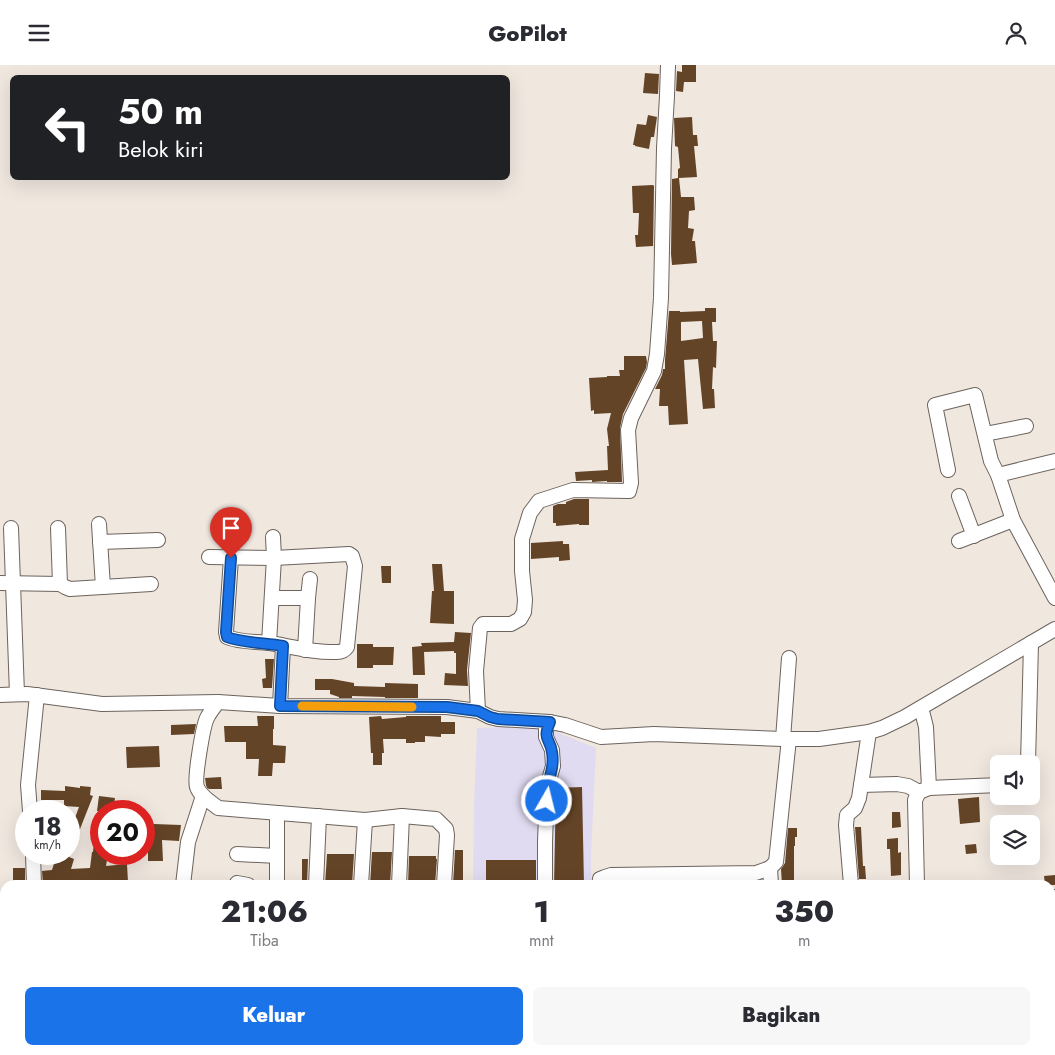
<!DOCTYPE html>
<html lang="id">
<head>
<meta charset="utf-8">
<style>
	body { margin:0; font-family:Jost,sans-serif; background:#f7f7f7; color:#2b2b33; height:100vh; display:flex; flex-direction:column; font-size:19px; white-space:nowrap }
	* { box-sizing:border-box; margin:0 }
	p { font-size:16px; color:#7c7c81 }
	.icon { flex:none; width:28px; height:28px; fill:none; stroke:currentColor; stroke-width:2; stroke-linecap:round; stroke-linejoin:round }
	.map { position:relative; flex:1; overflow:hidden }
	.panel { position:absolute; left:0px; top:815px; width:1055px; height:175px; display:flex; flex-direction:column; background:#fff; border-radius:15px 15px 0 0; box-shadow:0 5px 20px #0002 }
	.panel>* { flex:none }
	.hud { position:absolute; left:10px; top:10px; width:500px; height:105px; border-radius:8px; box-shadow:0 5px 20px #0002; background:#202124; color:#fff; overflow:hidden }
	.fabs { position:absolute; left:990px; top:690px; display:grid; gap:10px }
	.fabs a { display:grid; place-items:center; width:50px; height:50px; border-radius:8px; background:#fff; box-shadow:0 5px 20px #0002; font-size:25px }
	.speed { position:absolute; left:15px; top:735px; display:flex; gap:10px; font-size:25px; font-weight:700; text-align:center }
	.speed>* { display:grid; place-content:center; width:65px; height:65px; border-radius:50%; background:#fff; box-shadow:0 5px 20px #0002; line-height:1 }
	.speed small { font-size:12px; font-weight:400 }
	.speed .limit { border:8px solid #d22; background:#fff; color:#111 }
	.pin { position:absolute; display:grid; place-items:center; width:42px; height:42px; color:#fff; margin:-51px -21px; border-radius:50% 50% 50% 0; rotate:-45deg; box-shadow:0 0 5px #0007 }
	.pin .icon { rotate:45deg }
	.me { position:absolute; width:55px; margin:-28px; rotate:8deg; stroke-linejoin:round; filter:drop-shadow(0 0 4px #0008) }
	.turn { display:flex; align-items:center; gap:18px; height:105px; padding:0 25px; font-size:22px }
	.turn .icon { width:65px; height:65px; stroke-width:2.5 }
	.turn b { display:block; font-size:35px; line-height:42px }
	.eta { display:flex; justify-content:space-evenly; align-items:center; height:85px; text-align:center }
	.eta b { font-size:30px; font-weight:800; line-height:35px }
	.primary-button { display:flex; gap:10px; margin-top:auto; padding:10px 25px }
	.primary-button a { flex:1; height:58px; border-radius:8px; background:#1a73e8; color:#fff; font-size:20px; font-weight:800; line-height:58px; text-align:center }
	.primary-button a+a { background:#f7f7f7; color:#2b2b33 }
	header { display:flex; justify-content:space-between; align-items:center; height:65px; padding:0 25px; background:#fff; font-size:22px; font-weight:800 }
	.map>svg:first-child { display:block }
	.industrial { fill:#e1dbf1 }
	.building { fill:#644427; fill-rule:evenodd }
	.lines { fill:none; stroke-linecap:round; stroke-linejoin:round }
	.minor-casing { stroke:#6c635d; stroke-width:16 }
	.minor { stroke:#fff; stroke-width:14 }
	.route-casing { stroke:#114b97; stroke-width:12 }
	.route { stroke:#1a73e8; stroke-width:9 }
	.slow { stroke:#f59e0b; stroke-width:9 }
</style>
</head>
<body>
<header><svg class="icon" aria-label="menu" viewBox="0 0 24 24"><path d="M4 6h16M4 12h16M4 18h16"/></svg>GoPilot<svg class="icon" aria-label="person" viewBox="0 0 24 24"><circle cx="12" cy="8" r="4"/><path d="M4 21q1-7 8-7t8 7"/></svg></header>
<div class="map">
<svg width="1055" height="990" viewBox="0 0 1055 990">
	<rect width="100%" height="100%" fill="#f0e7df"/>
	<!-- industrial -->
	<polygon class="industrial" points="541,661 596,683 591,789 591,820 473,820 474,740 477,663"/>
	<!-- building -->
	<g class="building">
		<polygon points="682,0 696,0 696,17 684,17 683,27 676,26 677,6 682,7"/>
		<polygon points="645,8 659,9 658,29 643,28"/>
		<polygon points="648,50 657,52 654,72 651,72 649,84 635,81 635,80 633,80 637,59 646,60"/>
		<polygon points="692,52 693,70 697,70 698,81 694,81 697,112 679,113 681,132 694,132 695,145 689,146 688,163 694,164 692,176 695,176 697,198 672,200 671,189 672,114 678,113 678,104 680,103 678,82 675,81 674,53"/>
		<polygon points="653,120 654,121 653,188 653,181 636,182 635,170 638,170 639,148 633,148 632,121"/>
		<path d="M705 243H716V257H712L713 276H717L716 303 713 302 712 324H714L715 343 703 344 698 294 684 295 688 359 669 360 668 341H659L660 324H655L662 310 663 304H665V295L669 246H680V247L705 246ZM702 256 703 273 681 276V257Z"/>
		<polygon points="624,291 646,291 647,297 646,303 623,349 620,363 622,417 607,417 607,416 592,417 592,415 576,416 575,407 608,405 607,381 609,381 607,364 611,348 594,349 594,345 591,346 589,313 607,312 607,311 620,311 619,305 624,305"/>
		<polygon points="574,434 589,434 589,460 579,460 579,459 556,461 556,458 553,458 553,441 558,439 566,439 566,437"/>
		<polygon points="563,476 563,479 569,479 570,495 559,496 559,492 531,494 531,478"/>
		<polygon points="432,499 442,499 444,526 454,526 454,559 430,558 432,526 434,526"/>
		<polygon points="381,501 391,501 391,518 382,518"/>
		<polygon points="455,567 471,568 467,605 468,621 444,620 445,608 456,609 456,588 454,588 454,586 424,587 425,610 413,610 412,582 422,581 421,578 454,577"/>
		<polygon points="357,579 373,579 373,582 394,582 393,600 373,600 373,603 357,603"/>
		<polygon points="265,594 274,594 272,623 263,623 262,614 266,613"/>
		<polygon points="315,614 332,614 354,618 354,621 385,622 385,618 418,619 418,633 385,633 385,632 352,631 352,633 339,633 339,632 330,629 330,625 315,625"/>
		<polygon points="257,651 274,651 274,664 273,664 273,680 286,681 285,698 273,698 272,711 258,711 259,694 246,694 246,677 225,677 224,661 258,661"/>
		<polygon points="381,651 382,654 406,652 406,651 441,651 441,657 455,657 455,669 441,669 441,672 425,671 425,677 415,677 415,678 406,678 406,674 383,674 384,688 382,688 382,700 373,700 373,688 371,688 369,652"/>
		<polygon points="196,659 194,669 171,670 171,660"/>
		<polygon points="159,681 160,702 127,703 126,682"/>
		<polygon points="221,712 222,724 209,724 207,723 206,720 205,713"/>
		<polygon points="65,721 80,723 80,721 91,722 90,730 93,731 80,764 72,761 79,742 64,741 64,735 41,735 41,725 65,726"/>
		<polygon points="582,722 584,820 554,820 556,723"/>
		<polygon points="99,731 115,733 113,746 97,746"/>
		<polygon points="979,732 980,757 960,759 958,734"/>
		<polygon points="892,747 900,747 901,762 892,763"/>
		<polygon points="154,759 181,760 179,776 162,775 163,796 148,796 148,785 144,785 144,763 153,764"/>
		<polygon points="855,762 861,762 863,801 865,801 866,814 859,814"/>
		<polygon points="788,763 797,763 797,772 795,772 795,781 794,781 794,820 782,820 781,804 785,798"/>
		<polygon points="95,768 101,769 101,789 108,789 106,801 127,799 128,817 109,819 86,816 86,819 79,820 43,820 42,806 52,805 57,789 70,789 69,792 74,794 71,804 90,803 92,787 93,787"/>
		<polygon points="898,773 898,788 901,787 901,810 891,811 890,784 887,784 887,774"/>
		<polygon points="976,779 977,788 966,789 965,780"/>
		<polygon points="455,785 463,785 463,819 453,820"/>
		<polygon points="372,787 392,787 390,820 370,820"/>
		<polygon points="327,789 354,789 352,820 325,820"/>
		<polygon points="409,791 436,791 436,794 437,794 435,820 408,820"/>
		<polygon points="302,794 308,794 307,820 302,820"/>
		<rect x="486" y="795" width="50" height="25"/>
		<rect x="13" y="803" width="12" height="17"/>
		<polygon points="1055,810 1055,820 1045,820 1044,811"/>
	</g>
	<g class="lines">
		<!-- minor casing -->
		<g class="minor-casing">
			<g id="minor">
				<polyline points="985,369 1026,361"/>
				<polyline points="948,405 935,340 975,330 991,396 998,410 1013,455 1055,533"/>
				<polyline points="998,410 1055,396"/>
				<polyline points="959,431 974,471"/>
				<polyline points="99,459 103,522"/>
				<polyline points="11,463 17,629"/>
				<polyline points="58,463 60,519"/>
				<polyline points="959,476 1013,455"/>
				<polyline points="100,477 158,475"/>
				<path d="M209 492 274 493 349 489 352 491 355 501 347 582C344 586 342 587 337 587 315 588 293 582 270 578 256 576 241 578 227 572L226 567 231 493"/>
				<polyline points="0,518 60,519 65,522 70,524 151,519"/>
				<polyline points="272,533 308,533"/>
				<polyline points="269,578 274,493 273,472"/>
				<polyline points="305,585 308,533 310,514"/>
				<polyline points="0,630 27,629 102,639 218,637 280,641 447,642 478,646 490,652 498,654 550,657 565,660 601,672 654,669 783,674 819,674 869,667 882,663 905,652 1055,564"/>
				<path d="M218 637C214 642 210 647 207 653 203 661 194 714 197 722 200 731 211 737 218 743L365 755 402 751 436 754 446 764 447 770 444 820"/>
				<polyline points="280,641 283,581"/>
				<polyline points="919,644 923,650 926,662 929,723"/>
				<polyline points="478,646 476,606 480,563 483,559 511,559 520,554 524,547 525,535 522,506 522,474 530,448 539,436 573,425 629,426 631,418 628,365 631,353 654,306 657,289 661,233 664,83 667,31 668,0"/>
				<polyline points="783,674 789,593"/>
				<polyline points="1028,699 1031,578"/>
				<polyline points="861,720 897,719 908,721 919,727"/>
				<polyline points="30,746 28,720 37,630"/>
				<polyline points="277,748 277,820"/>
				<polyline points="33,789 34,820"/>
				<polyline points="237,789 277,791"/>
				<polyline points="770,803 771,820"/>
				<polyline points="237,818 248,820"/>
				<polyline points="183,820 188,777 203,731"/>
				<polyline points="316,820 319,751"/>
				<polyline points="361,820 365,755"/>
				<polyline points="399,820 402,751"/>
				<polyline points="545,820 545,777 547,722 553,701 552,685 546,672 546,664 550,657"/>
				<polyline points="599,820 600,814 605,812 611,810 756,808 770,803 776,797 789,674"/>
				<polyline points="851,820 846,760 847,750 855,743 859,733 869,667"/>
				<polyline points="917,820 915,735 919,727 929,723 999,720"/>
				<polyline points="1050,832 1055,832"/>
				<polyline points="1050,870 1055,870"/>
				<polyline points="0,883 5,883"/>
				<polyline points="75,985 77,990"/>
				<polyline points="778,985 779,990"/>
				<polyline points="951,985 953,990"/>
				<polyline points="1001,985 1002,990"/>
				<polyline points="1050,985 1050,990"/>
				<polyline points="313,989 320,990"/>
				<polyline points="222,990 223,985"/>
				<polyline points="429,990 430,985"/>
				<polyline points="472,990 473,985"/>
				<polyline points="513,990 514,985"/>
				<polyline points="654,990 655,985"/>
				<polyline points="752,990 752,985"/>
			</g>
		</g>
		<!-- minor -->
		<use href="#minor" class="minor"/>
	</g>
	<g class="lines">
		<!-- route casing -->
		<g class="route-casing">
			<path id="route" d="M231 493 226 567 227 572C242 578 267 578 283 581L280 641 447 642 478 646 490 652 498 654 550 657C542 675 550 673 552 687 554 699 551 708 548 719 547 725 547 730 547 736"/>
		</g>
		<!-- route -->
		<use href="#route" class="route"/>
		<!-- slow -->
		<polyline class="slow" points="302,641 412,642"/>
	</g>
</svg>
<div class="fabs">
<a><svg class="icon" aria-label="sound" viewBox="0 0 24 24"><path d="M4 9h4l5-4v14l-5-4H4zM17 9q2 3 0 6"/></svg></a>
<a><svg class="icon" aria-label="layers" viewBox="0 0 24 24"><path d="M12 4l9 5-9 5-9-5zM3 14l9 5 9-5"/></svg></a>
</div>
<div class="speed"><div>18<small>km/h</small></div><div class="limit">20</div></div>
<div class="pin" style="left:231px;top:493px;background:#d93025"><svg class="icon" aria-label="arrive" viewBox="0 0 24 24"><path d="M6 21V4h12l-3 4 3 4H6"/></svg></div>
<svg class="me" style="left:547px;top:736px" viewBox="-20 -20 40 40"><circle r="17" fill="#1a73e8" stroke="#fff" stroke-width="3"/><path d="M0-11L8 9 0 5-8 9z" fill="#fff"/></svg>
<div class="hud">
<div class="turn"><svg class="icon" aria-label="left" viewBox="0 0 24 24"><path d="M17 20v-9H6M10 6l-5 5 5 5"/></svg><div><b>50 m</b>Belok kiri</div></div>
</div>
<section class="panel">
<div class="eta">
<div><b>21:06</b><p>Tiba</p></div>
<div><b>1</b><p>mnt</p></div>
<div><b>350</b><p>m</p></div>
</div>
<div class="primary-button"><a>Keluar</a><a>Bagikan</a></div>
</section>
</div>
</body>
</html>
